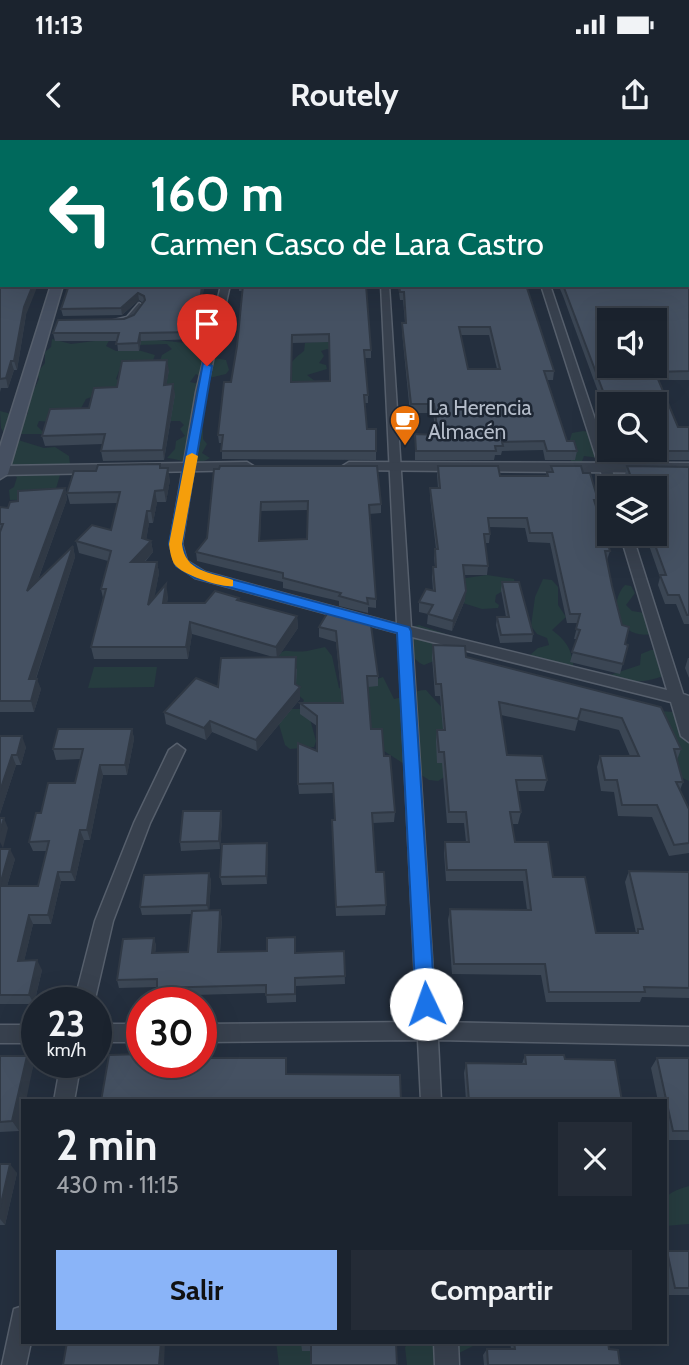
<!DOCTYPE html>
<html lang="es">
<head>
<meta charset="utf-8">
<style>
	body { margin:0; font-family:Cabin,sans-serif; background:#242b36; color:#f1f3f6; height:100vh; display:flex; flex-direction:column; font-size:26px; white-space:nowrap }
	* { box-sizing:border-box; margin:0 }
	p { font-size:23px; color:#a0a4aa }
	.icon { flex:none; width:38px; height:38px; fill:none; stroke:currentColor; stroke-width:2; stroke-linecap:round; stroke-linejoin:round }
	.map { position:relative; flex:1; overflow:hidden }
	.sheet { position:absolute; left:21px; top:959px; width:646px; height:245px; display:flex; flex-direction:column; background:#1b232e; border-radius:0px; box-shadow:0 7px 28px #0002,0 0 0 2px #39404a }
	.sheet>* { flex:none }
	.banner { position:absolute; left:0px; top:0px; width:690px; height:147px; box-shadow:0 7px 28px #0002,0 0 0 2px #39404a; background:#00695c; color:#fff; overflow:hidden }
	.buttons { position:absolute; left:597px; top:168px; display:grid; gap:14px }
	.buttons a { display:grid; place-items:center; width:70px; height:70px; border-radius:0px; background:#1b232e; box-shadow:0 7px 28px #0002,0 0 0 2px #39404a; font-size:35px }
	.speed { position:absolute; left:21px; top:847px; display:flex; gap:14px; font-size:35px; font-weight:700; text-align:center }
	.speed>* { display:grid; place-content:center; width:91px; height:91px; border-radius:50%; background:#1b232e; box-shadow:0 7px 28px #0002,0 0 0 2px #39404a; line-height:1 }
	.speed small { font-size:18px; font-weight:400 }
	.speed .limit { border:10px solid #d22; background:#fff; color:#111 }
	.pin { position:absolute; display:grid; place-items:center; width:60px; height:60px; color:#fff; margin:-72px -30px; border-radius:50% 50% 50% 0; rotate:-45deg; box-shadow:0 0 7px #0007 }
	.pin .icon { rotate:45deg }
	.me { position:absolute; width:77px; margin:-38px; rotate:357deg; stroke-linejoin:round; filter:drop-shadow(0 0 5px #0008) }
	.turn { display:flex; align-items:center; gap:24px; height:147px; padding:0 35px; font-size:32px }
	.turn .icon { width:91px; height:91px; stroke-width:2.5 }
	.turn b { display:block; font-size:49px; line-height:60px }
	.round { display:grid; place-items:center; flex:none; width:74px; height:74px; border-radius:0px; background:#242b36 }
	.overview { display:flex; align-items:center; justify-content:space-between; height:119px; padding:0 35px }
	h1 { font-size:42px; font-weight:700; line-height:52px }
	.primary-button { display:flex; gap:14px; margin-top:auto; padding:14px 35px }
	.primary-button a { flex:1; height:80px; border-radius:0px; background:#8ab4f8; color:#111; font-size:28px; font-weight:700; line-height:80px; text-align:center }
	.primary-button a+a { background:#242b36; color:#f1f3f6 }
	.status { display:flex; justify-content:space-between; align-items:center; height:49px; padding:0 35px; background:#1b232e; direction:ltr }
	.status svg { height:19px; fill:currentColor }
	header { display:flex; justify-content:space-between; align-items:center; height:91px; padding:0 35px; background:#1b232e; font-size:32px; font-weight:700 }
	.map>svg:first-child { display:block }
	.green { fill:#263c3f }
	.lines { fill:none; stroke-linecap:round; stroke-linejoin:round }
	.minor-casing { stroke:#565f6c; stroke-width:3 }
	.tertiary-casing { stroke:#565f6c; stroke-width:3 }
	.secondary-casing { stroke:#565f6c; stroke-width:3 }
	.minor { fill:#38414e; fill-rule:evenodd }
	.tertiary { fill:#38414e; fill-rule:evenodd }
	.secondary { fill:#465061; fill-rule:evenodd }
	.wall { fill:#3b4654; fill-rule:evenodd }
	.shaded-wall { fill:#303945 }
	.building { fill:#455162; stroke:#303945; stroke-width:2; fill-rule:evenodd }
	.route { fill:#1a73e8; stroke:#114b97; stroke-width:2 }
	.slow { fill:#f59e0b }
	.labels { text-anchor:middle; stroke-width:5; stroke-linejoin:round; paint-order:stroke }
	.far-poi-label { font-size:21px; fill:#b4bcc9; stroke:#1d2633; text-anchor:start }
</style>
</head>
<body>
<div class="status"><b>11:13</b><svg viewBox="0 0 49 12"><path d="M0 12V9h3v3zM5 12V6h3v6zM10 12V3h3v9zM15 12V0h3v12zM26 1h20v11H26zM47 4h2v5h-2z"/></svg></div>
<header><svg class="icon" aria-label="back" viewBox="0 0 24 24"><path d="M15 5l-7 7 7 7"/></svg>Routely<svg class="icon" aria-label="share" viewBox="0 0 24 24"><path d="M12 15V3M7 8l5-5 5 5M5 13v7h14v-7"/></svg></header>
<div class="map">
<svg width="689" height="1225" viewBox="0 0 689 1225">
	<rect width="100%" height="100%" fill="#242f3e"/>
	<!-- green -->
	<g class="green">
		<polygon points="52,199 71,204 110,199 106,206 116,211 138,210 155,215 152,223 119,231 116,239 126,244 86,259 80,270 51,282 39,281 37,286 45,294 5,294 1,288 0,271 19,276 28,274 28,262 39,239 37,233 45,223 45,212 51,207"/>
		<path d="M135 200H157L205 205 214 218 226 220 229 230 226 234 205 239 196 234 190 242 199 244V286L203 290V299L207 304 202 313 210 318C194 328 185 320 167 318L175 309 176 301 185 296 180 289 184 285 180 281H166L159 223 162 215 172 209 167 204 138 205Z"/>
		<path d="M337 200V213L327 209 321 211 324 216 319 223 326 225 327 229 307 235 316 242 282 258C282 236 286 224 304 211L305 203Z"/>
		<polygon points="583,291 589,292 611,315 599,318 584,316 581,324 571,321 569,303 572,293"/>
		<polygon points="18,300 44,308 55,307 69,316 70,324 66,326 38,334 60,335 53,359 10,360 9,350 14,347 17,337 11,334 0,312"/>
		<polygon points="487,435 514,439 515,444 496,455 495,462 499,465 498,468 482,469 463,463 459,439"/>
		<path d="M543 439 552 440 558 447V465L566 477 552 490C568 502 573 512 574 532L569 536 533 522 530 515 538 508 549 505 547 498 537 494 531 486 535 457Z"/>
		<path d="M625 445 631 446 635 453 626 465 632 471 645 473 651 494C621 500 606 465 625 445Z"/>
		<path d="M419 485 446 494 449 507 434 521 424 525C408 519 411 502 411 487Z"/>
		<path d="M325 507 332 516 339 548 345 550 383 537 394 559C407 557 413 550 426 550L443 569 451 633 438 641 429 640 384 611 381 606 310 579 316 601 314 607 290 609 285 605 278 581 290 569H300L304 560 271 531C285 501 281 514 307 511 313 510 319 508 325 507Z"/>
		<path d="M651 510H658L666 535C646 543 622 544 601 538L640 525 641 514Z"/>
		<polygon points="94,527 157,527 154,547 88,548"/>
		<polygon points="689,560 689,641 673,634 660,571 674,572"/>
		<path d="M689 1046V1084L665 1086C665 1057 660 1055 689 1046Z"/>
		<polygon points="276,1202 336,1202 337,1225 279,1225"/>
		<polygon points="410,1202 481,1202 459,1213 446,1225 407,1225 405,1207"/>
	</g>
	<g class="lines">
		<!-- minor casing -->
		<g class="minor-casing">
			<g id="minor">
				<rect x="381" y="0" width="6" height="2"/>
				<polygon points="221,145 230,145 206,252 182,404 187,421 205,432 397,484 381,145 389,145 411,487 667,550 620,394 632,394 683,554 689,556 689,602 681,596 671,562 412,497 436,882 689,887 689,905 438,900 441,961 421,961 418,900 201,902 201,884 417,882 398,493 195,438 175,423 170,404 196,252"/>
				<polygon points="541,145 550,145 618,348 609,348 609,351 606,348"/>
				<polygon points="139,163 144,166 133,181 115,184 110,181 127,177"/>
				<polygon points="177,604 185,610 150,683 113,781 94,863 74,863 95,781 134,683 169,610"/>
				<rect x="96" y="884" width="46" height="18"/>
				<rect x="0" y="885" width="37" height="18"/>
				<polygon points="61,922 81,922 74,961 54,961"/>
				<polygon points="23,1166 23,1202 31,1202 26,1225 2,1225 14,1169"/>
				<polygon points="434,1202 458,1202 459,1225 435,1225"/>
			</g>
		</g>
		<!-- tertiary casing -->
		<g class="tertiary-casing">
			<g id="tertiary">
				<polygon points="247,322 255,327 252,330 0,335 1,326"/>
				<polygon points="349,322 689,323 689,333 344,330 341,327"/>
			</g>
		</g>
		<!-- secondary casing -->
		<g class="secondary-casing">
			<g id="secondary">
				<polygon points="99,0 109,0 98,2"/>
				<polygon points="51,145 63,145 8,334 0,339 0,307"/>
			</g>
		</g>
		<!-- minor -->
		<use href="#minor" class="minor"/>
		<!-- tertiary -->
		<use href="#tertiary" class="tertiary"/>
		<!-- secondary -->
		<use href="#secondary" class="secondary"/>
	</g>
	<!-- wall -->
	<g class="wall">
		<polygon points="661,0 689,0 689,31 688,29 688,2 669,2"/>
		<polygon points="688,103 689,103 689,125 688,126 689,128 689,240 659,240 678,287 689,287 689,320 619,320 615,310 654,310 654,264 609,264 609,268 604,268 563,156 560,149 554,149 553,145 688,145"/>
		<polygon points="69,145 204,145 199,190 196,190 195,199 141,201 139,211 118,211 117,201 55,201 53,193 124,179 134,175 143,163 139,160 122,175 63,176 61,169"/>
		<path d="M239 145H366L371 210V218H365L368 255V263H365L367 289H376V320L222 319V303H219L218 295 231 242 237 206 242 151H239ZM329 202 330 241 291 242 292 203Z"/>
		<path d="M398 145H540L539 149H527L554 231 553 240H547L567 301 577 311 575 320H545L543 310 502 311 501 315H495L494 320H415V294L436 295 433 273H410L402 192V183H405L403 160H400ZM461 195H489L497 229H468Z"/>
		<polygon points="0,148 26,175 17,230 14,230 8,248 1,248 0,252"/>
		<polygon points="169,230 166,245 175,254 164,320 103,321 101,311 103,304 45,306 42,296 89,268 117,247"/>
		<polygon points="160,324 161,328 170,340 166,362 157,362 153,383 149,383 146,400 151,401 153,412 145,422 157,422 159,433 154,458 168,456 167,463 205,463 239,458 240,461 297,476 298,488 278,517 297,529 296,545 300,559 257,611 212,592 206,600 166,584 164,572 218,547 273,517 192,494 188,519 94,519 91,507 103,458 101,449 108,421 79,413 76,401 111,390 117,363 70,364 67,353 96,331"/>
		<polygon points="438,326 500,336 546,336 547,332 550,332 551,326 583,333 598,360 596,369 610,411 607,420 612,446 625,504 628,505 620,534 570,522 577,499 574,499 578,483 567,483 550,403 528,402 525,388 489,387 490,394 489,403 485,403 488,426 487,435 464,435 465,460 452,491 427,484 428,474 419,472 419,462 433,451 432,437 433,427 435,427 434,418 435,409 436,409 430,357 430,348 438,348 437,335"/>
		<polygon points="627,326 689,327 689,484 684,484 676,464 665,464 658,445 660,437 645,394 654,394 654,348 629,348 625,335"/>
		<path d="M214 329 381 364V373L369 374 376 459V468L368 467V473L339 466V461L283 448V442L197 421 196 412 207 398ZM308 370 307 399 260 401 261 371Z"/>
		<polygon points="65,348 67,359 38,440 73,406 75,417 36,539 41,549 34,572 0,572 0,367 8,368 18,361"/>
		<polygon points="502,442 533,494 532,502 500,503 496,485 497,477 506,477 501,450"/>
		<polygon points="331,467 378,536 378,546 368,547 371,589 384,616 395,672 394,682 373,683 376,732 386,765 385,775 336,776 332,690 334,680 334,653 299,654 298,644 317,611 317,586 300,574 300,563 342,563 336,502 319,497 319,487"/>
		<polygon points="433,505 466,517 661,567 681,609 677,620 683,642 680,650 689,669 689,713 669,716 652,677 618,676 614,652 601,651 597,627 600,616 630,616 619,590 578,580 575,591 501,575 507,615 547,640 544,651 518,651 521,672 518,684 512,684 515,702 553,737 596,793 636,793 625,742 629,731 689,732 689,858 642,857 640,862 546,862 541,835 452,834 448,780 450,769 527,770 523,741 446,741 444,713 445,702 466,702 464,683 447,683 442,623 437,623 436,601 437,590 443,590 440,556 435,556 432,517"/>
		<polygon points="688,518 689,518 689,538 685,528"/>
		<polygon points="132,589 134,599 127,635 103,635 90,700 84,700 75,741 61,741 51,784 33,784 24,821 42,830 34,864 0,864 0,709 15,719 7,746 38,746 47,711 33,711 29,702 41,673 75,643 81,619 56,620 53,609"/>
		<polygon points="0,596 26,607 21,625 16,625 0,674"/>
		<polygon points="221,671 222,679 220,709 181,711 180,702"/>
		<polygon points="268,711 267,744 222,745 220,737"/>
		<polygon points="209,733 211,741 209,771 220,770 222,779 220,812 296,813 344,811 345,844 296,846 296,862 267,863 266,853 159,856 157,847 119,848 117,840 154,798 156,806 155,813 188,812 192,774 142,775 140,767"/>
		<polygon points="525,915 565,919 622,961 466,961 464,933 466,923 522,924"/>
		<polygon points="0,916 27,916 33,927 23,961 23,974 19,991 0,992"/>
		<polygon points="657,918 689,918 689,1000 667,1000 665,992 665,961 658,961 651,928"/>
		<polygon points="0,1024 17,1033 5,1085 0,1085"/>
		<polygon points="667,1111 689,1111 689,1155 668,1155 665,1141 665,1113"/>
		<polygon points="301,1202 397,1225 311,1211 302,1211"/>
		<polygon points="510,1202 608,1202 609,1209 620,1225 484,1225 483,1215 487,1209 511,1209"/>
	</g>
	<!-- shaded-wall -->
	<g class="shaded-wall">
		<polygon points="33,145 38,145 26,175 17,230 14,221 24,167"/>
		<polygon points="202,145 204,145 199,190 198,182"/>
		<polygon points="138,153 139,160 122,175 121,168"/>
		<polygon points="140,193 141,201 139,211 138,203"/>
		<polygon points="167,220 169,230 165,254 164,245"/>
		<polygon points="11,221 14,230 8,248 6,238"/>
		<polygon points="173,244 175,254 164,320 163,310"/>
		<polygon points="168,328 170,340 166,362 164,350"/>
		<polygon points="65,348 67,359 30,462 27,451"/>
		<polygon points="155,351 157,362 153,383 151,371"/>
		<polygon points="147,371 149,383 145,408 151,401 153,412 134,433 131,422 142,398"/>
		<polygon points="73,406 75,417 32,550 29,539"/>
		<polygon points="157,422 159,433 151,477 148,465"/>
		<polygon points="166,444 168,456 165,475 163,463"/>
		<polygon points="466,451 465,460 452,491 453,481"/>
		<polygon points="297,476 298,488 277,519 276,507"/>
		<polygon points="190,482 192,494 188,519 186,507"/>
		<polygon points="296,517 296,552 300,547 300,559 257,611 256,600 295,544"/>
		<polygon points="37,539 41,549 34,572 31,561"/>
		<polygon points="210,581 212,592 206,600 204,588"/>
		<polygon points="132,589 134,599 127,635 125,625"/>
		<polygon points="22,596 26,607 21,625 17,615"/>
		<polygon points="12,615 16,625 0,674 0,651"/>
		<polygon points="100,625 103,635 90,700 87,690"/>
		<polygon points="221,671 222,679 220,709 219,701"/>
		<polygon points="4,678 8,688 3,708 0,702 0,691"/>
		<polygon points="80,690 84,700 75,741 71,732"/>
		<polygon points="267,703 268,711 267,744 266,736"/>
		<polygon points="10,709 15,719 4,756 0,747"/>
		<polygon points="58,732 61,741 51,784 48,775"/>
		<polygon points="209,733 211,741 209,774 207,765"/>
		<polygon points="220,770 222,779 219,820 218,812"/>
		<polygon points="29,775 33,784 22,830 18,821"/>
		<polygon points="154,798 156,806 154,821 152,813"/>
		<polygon points="37,820 42,830 34,864 29,855"/>
		<polygon points="27,916 33,927 26,961 23,961 23,974 19,991 12,981"/>
		<polygon points="10,1024 17,1033 5,1085 0,1079 0,1068"/>
		<polygon points="161,1202 165,1202 164,1225 159,1225"/>
	</g>
	<!-- building -->
	<g class="building">
		<polygon points="0,0 84,0 84,2 2,2 2,31 0,31"/>
		<polygon points="112,0 369,0 368,2 112,2"/>
		<polygon points="674,0 689,0 689,22 688,20 688,2 675,2"/>
		<rect x="0" y="38" width="2" height="97"/>
		<polygon points="688,103 689,103 689,119 688,120"/>
		<path d="M688 124 689 128V231L655 232 678 287H689V311H621V310H654V264H613L611 259H606L563 145H688ZM609 180H654V226H609Z"/>
		<polygon points="13,145 33,145 24,167 14,221 11,221 6,238 0,239 0,148"/>
		<polygon points="69,145 202,145 198,182 195,182 194,192 140,193 138,203 116,204 119,193 53,193 58,180 124,179 134,175 145,160 144,156 138,153 121,168 61,169"/>
		<path d="M243 145H366L371 210H364L368 255H364L367 289H376V311H221L223 295H218L224 242H231L237 206ZM329 194 330 241 291 242 292 195Z"/>
		<path d="M399 145H526L554 231H544L567 301H574L577 311H547L544 301 502 302 503 306H495L496 311H416L415 294 438 295 434 264H411L402 183H406L404 152H400ZM459 187H490L500 229H468Z"/>
		<polygon points="167,220 164,245 173,244 163,310 101,311 105,294 42,296 50,269 89,268 94,248 117,247 122,221"/>
		<polygon points="160,324 160,328 168,328 164,350 155,351 151,371 147,371 142,398 151,401 131,422 157,422 148,465 166,444 163,463 205,463 215,451 239,458 237,460 297,476 276,507 190,482 186,507 91,507 106,449 101,449 111,411 76,401 92,385 111,390 120,352 67,353 74,331 96,331 98,325"/>
		<path d="M220 326H377L381 364 369 365 376 459 367 458 368 464 339 456 341 453 283 438V433L196 412 207 398 214 329H219ZM308 361 307 399 259 401 261 362Z"/>
		<polygon points="438,326 498,326 500,336 548,336 547,332 553,332 551,326 581,326 583,333 590,333 598,360 594,360 610,411 605,411 612,446 622,485 629,487 625,504 628,505 623,524 572,512 580,490 576,489 580,474 570,474 552,393 530,393 527,378 488,378 490,394 484,394 488,426 463,425 466,451 453,481 428,474 433,465 419,462 426,449 435,451 433,427 436,427 435,409 438,409 430,348 440,348"/>
		<polygon points="627,326 689,327 689,475 687,475 679,455 668,455 660,435 666,435 651,394 654,394 654,348 635,348"/>
		<polygon points="65,348 27,451 73,406 29,539 37,539 31,561 0,561 0,392 3,384 0,384 0,367 8,368 10,362 18,361 18,351"/>
		<polygon points="502,442 519,442 533,494 501,495 497,477 509,477"/>
		<polygon points="331,467 370,478 378,536 367,536 371,589 382,589 384,616 390,616 395,672 372,673 376,732 384,732 386,765 336,767 332,680 335,680 333,643 298,644 298,603 317,611 317,576 300,563 343,563 336,491 319,487"/>
		<polygon points="433,505 465,506 466,517 661,567 681,609 674,609 683,642 676,642 689,669 689,703 674,705 657,665 622,665 617,640 605,640 600,616 639,616 622,578 581,569 578,579 499,562 507,615 542,616 547,640 516,640 521,672 510,672 515,702 548,702 553,737 585,737 596,793 638,793 638,789 643,789 629,731 689,732 689,848 644,847 645,852 549,852 545,824 454,824 450,769 531,770 526,730 447,730 445,702 469,702 466,672 449,672 444,612 439,612 437,590 445,590 441,544 436,544"/>
		<polygon points="296,517 295,544 300,547 256,600 210,581 204,588 164,572 196,538 218,547 221,518"/>
		<polygon points="58,589 132,589 125,625 100,625 87,690 80,690 71,732 58,732 48,775 29,775 18,821 37,820 29,855 0,855 0,746 38,746 49,701 29,702 36,673 41,673 48,643 75,643 83,609 53,609"/>
		<polygon points="0,596 22,596 17,615 12,615 0,651"/>
		<polygon points="183,671 221,671 219,701 180,702"/>
		<polygon points="0,678 4,678 0,691"/>
		<polygon points="267,703 266,736 220,737 222,704"/>
		<polygon points="0,709 10,709 0,745"/>
		<polygon points="209,733 207,765 140,767 144,735"/>
		<polygon points="220,770 218,812 267,811 267,798 295,797 295,813 344,811 345,836 295,838 295,854 266,855 266,845 157,848 157,839 117,840 123,799 154,798 152,813 188,812 192,771"/>
		<polygon points="142,914 142,922 201,922 201,918 286,918 286,934 400,935 401,961 101,961 109,915"/>
		<polygon points="525,915 564,915 565,919 615,920 622,961 469,961 466,923 526,924"/>
		<polygon points="0,916 27,916 12,981 0,982"/>
		<polygon points="657,918 689,918 689,991 673,991"/>
		<polygon points="0,1024 10,1024 0,1068"/>
		<polygon points="667,1111 689,1111 689,1148 675,1148"/>
		<polygon points="67,1202 161,1202 159,1225 63,1225"/>
		<polygon points="301,1202 396,1202 397,1225 311,1225 311,1205 301,1205"/>
		<polygon points="514,1202 608,1202 609,1209 618,1210 620,1225 488,1225 487,1209 515,1209"/>
	</g>
	<!-- route -->
	<polygon class="route" points="203,223 212,226 182,404 187,421 205,432 409,487 411,491 435,864 433,871 426,873 419,871 416,864 397,493 195,438 176,426 169,404"/>
	<!-- slow -->
	<path class="slow" d="M192 313 198 316 182 404C185 432 210 432 233 440V446C222 448 183 435 175 425 171 419 170 411 169 404L186 316Z"/>
	<!-- icons -->
	<defs>
		<g id="cafe-pin" transform="scale(1.575)"><path d="M0 17L-7.5 6A9.5 9.5 0 1 1 7.5 6Z" fill="#e8710a" stroke="#1d2633"/><path d="M-5.5-4.5H6V0H3Q3 3.5 0 3.5H-2.5Q-5.5 3.5-5.5 0ZM3-3.2v2h1.7v-2ZM-6 4.5H4V6H-6Z" fill="#fff"/></g>
	</defs>
	<g fill-rule="evenodd">
		<use href="#cafe-pin" x="405" y="280"/>
	</g>
	<g class="labels">
		<!-- far-poi labels -->
		<g class="far-poi-label">
			<text x="428" y="275">La Herencia<tspan x="428" dy="24">Almacén</tspan></text>
		</g>
	</g>
</svg>
<div class="buttons">
<a><svg class="icon" aria-label="sound" viewBox="0 0 24 24"><path d="M4 9h4l5-4v14l-5-4H4zM17 9q2 3 0 6"/></svg></a>
<a><svg class="icon" aria-label="search" viewBox="0 0 24 24"><circle cx="10" cy="10" r="6"/><path d="M15 15l6 6"/></svg></a>
<a><svg class="icon" aria-label="layers" viewBox="0 0 24 24"><path d="M12 4l9 5-9 5-9-5zM3 14l9 5 9-5"/></svg></a>
</div>
<div class="speed"><div>23<small>km/h</small></div><div class="limit">30</div></div>
<div class="pin" style="left:207px;top:226px;background:#d93025"><svg class="icon" aria-label="arrive" viewBox="0 0 24 24"><path d="M6 21V4h12l-3 4 3 4H6"/></svg></div>
<svg class="me" style="left:426px;top:864px" viewBox="-20 -20 40 40"><circle r="19" fill="#fff"/><path d="M0-13L10 11 0 6-10 11z" fill="#1a73e8"/></svg>
<div class="banner">
<div class="turn"><svg class="icon" aria-label="left" viewBox="0 0 24 24"><path d="M17 20v-9H6M10 6l-5 5 5 5"/></svg><div><b>160 m</b>Carmen Casco de Lara Castro</div></div>
</div>
<section class="sheet">
<div class="overview"><div><h1>2 min</h1><p>430 m · 11:15</p></div><a class="round"><svg class="icon" aria-label="close" viewBox="0 0 24 24"><path d="M6 6l12 12M18 6L6 18"/></svg></a></div>
<div class="primary-button"><a>Salir</a><a>Compartir</a></div>
</section>
</div>
</body>
</html>
